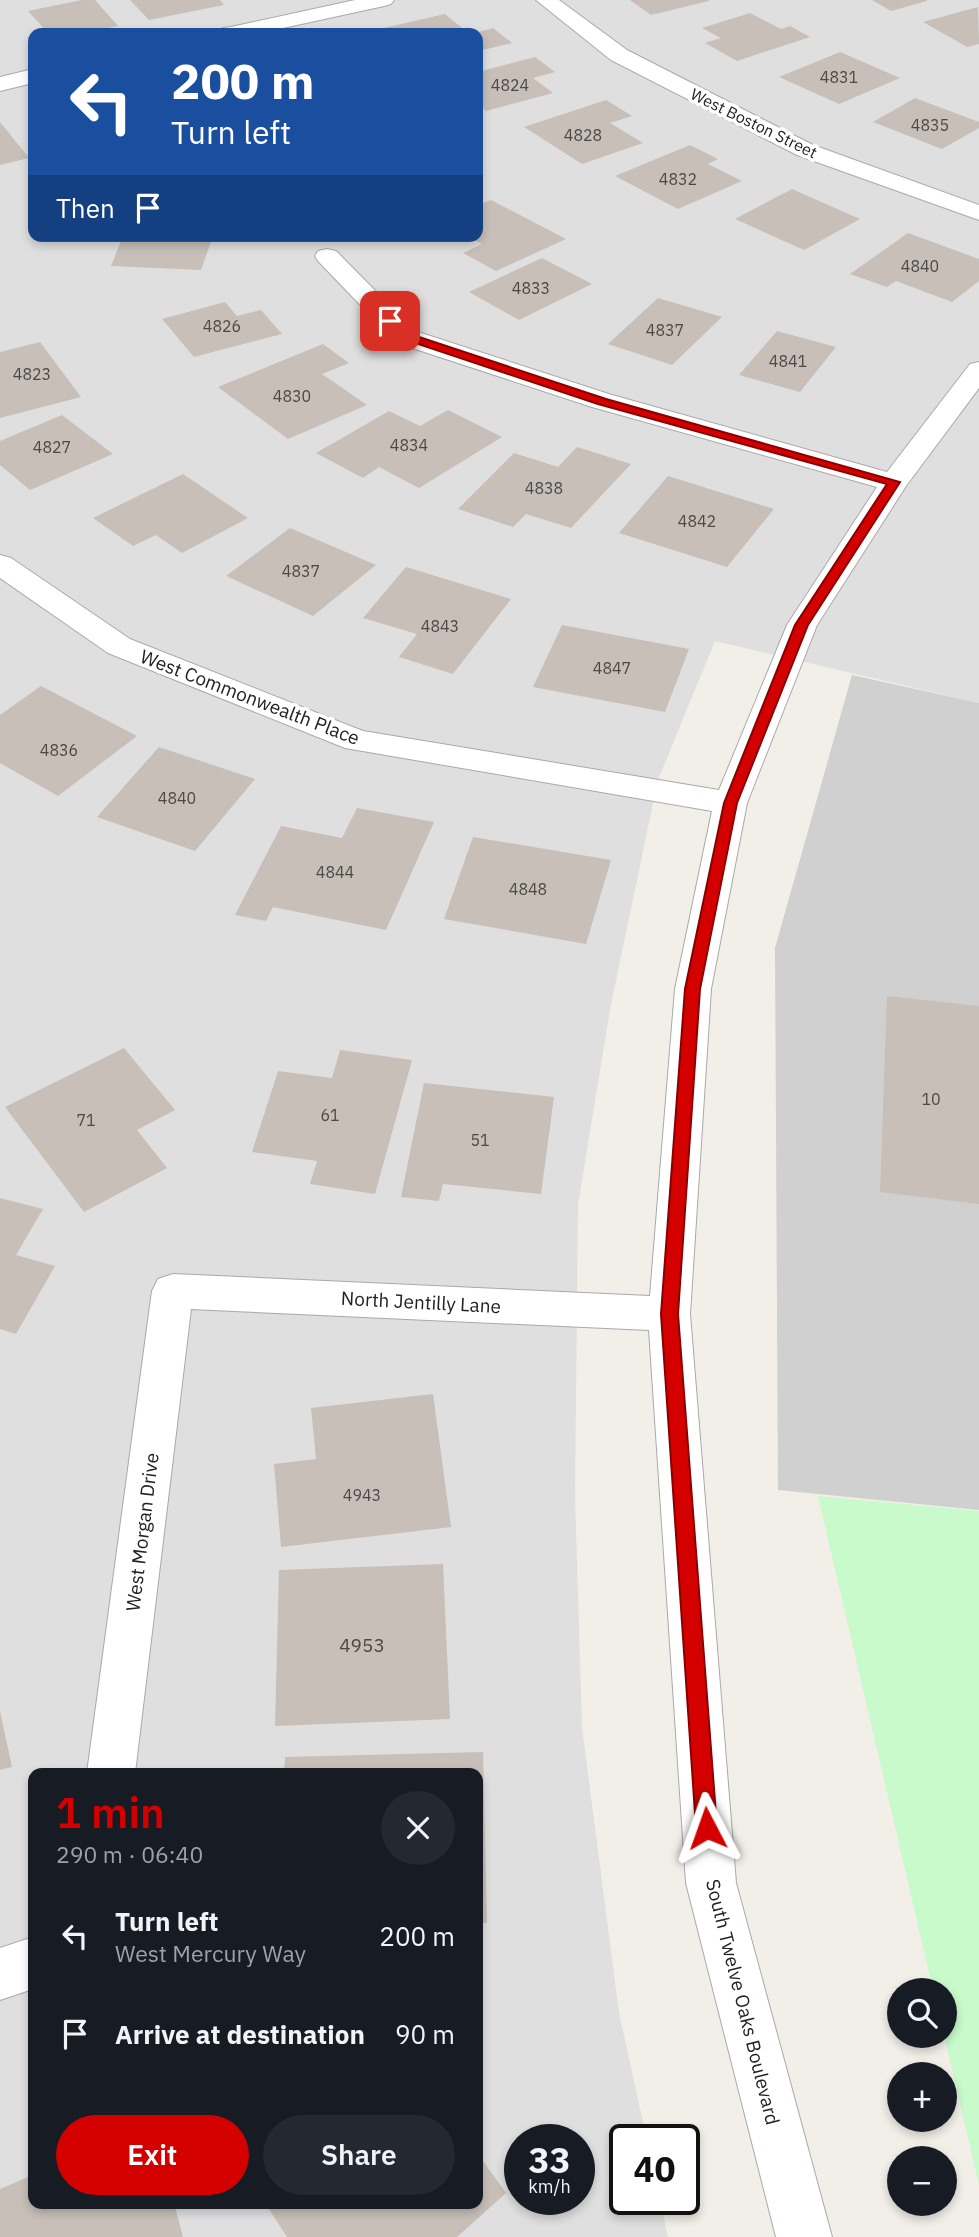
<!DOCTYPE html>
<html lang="en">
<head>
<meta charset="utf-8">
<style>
	body { margin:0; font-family:"IBM Plex Sans",sans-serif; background:#242831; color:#f1f3f6; height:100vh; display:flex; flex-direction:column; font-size:26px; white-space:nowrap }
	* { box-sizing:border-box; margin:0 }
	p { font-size:23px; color:#9ea1a6 }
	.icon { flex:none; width:38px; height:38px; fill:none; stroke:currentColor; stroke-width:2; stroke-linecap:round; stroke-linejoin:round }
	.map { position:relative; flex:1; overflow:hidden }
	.side { position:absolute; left:28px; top:1768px; width:455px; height:441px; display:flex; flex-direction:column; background:#171b24; border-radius:14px; box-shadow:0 4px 10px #0003 }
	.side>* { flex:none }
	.hud { position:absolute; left:28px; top:28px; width:455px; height:214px; border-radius:14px; box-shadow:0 4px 10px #0003; background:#1a4fa0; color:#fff; overflow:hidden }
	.tools { position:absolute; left:887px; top:1978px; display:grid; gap:14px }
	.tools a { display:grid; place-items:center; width:70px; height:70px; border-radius:50%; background:#171b24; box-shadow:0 4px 10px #0003; font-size:35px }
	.speed { position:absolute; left:504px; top:2124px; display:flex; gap:14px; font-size:35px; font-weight:700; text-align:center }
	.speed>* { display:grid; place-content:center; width:91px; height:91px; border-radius:50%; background:#171b24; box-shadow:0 4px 10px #0003; line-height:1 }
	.speed small { font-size:18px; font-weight:400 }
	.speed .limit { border:4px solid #111; border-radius:10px; background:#fff; color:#111 }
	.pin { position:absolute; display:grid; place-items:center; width:60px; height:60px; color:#fff; margin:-30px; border-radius:14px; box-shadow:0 4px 10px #0006 }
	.me { position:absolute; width:77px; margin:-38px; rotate:356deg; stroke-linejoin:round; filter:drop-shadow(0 0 5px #0008) }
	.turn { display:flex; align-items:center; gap:24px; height:147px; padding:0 28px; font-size:32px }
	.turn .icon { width:91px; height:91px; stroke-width:2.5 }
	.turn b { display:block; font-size:49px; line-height:60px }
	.then { display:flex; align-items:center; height:66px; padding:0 28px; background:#0003; gap:14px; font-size:26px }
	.round { display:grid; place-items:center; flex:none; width:74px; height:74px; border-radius:37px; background:#242831 }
	.summary { display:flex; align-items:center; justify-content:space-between; height:119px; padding:0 28px }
	h1 { font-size:42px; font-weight:600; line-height:52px; color:#d40000 }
	.action { display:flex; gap:14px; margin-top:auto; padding:14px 28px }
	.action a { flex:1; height:80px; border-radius:42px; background:#d40000; color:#fff; font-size:28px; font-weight:600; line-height:80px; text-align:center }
	.action a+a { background:#242831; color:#f1f3f6 }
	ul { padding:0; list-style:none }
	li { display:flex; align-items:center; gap:21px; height:98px; padding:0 28px }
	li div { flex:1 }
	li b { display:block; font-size:26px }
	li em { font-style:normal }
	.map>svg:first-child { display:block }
	.residential { fill:#e0dfdf; fill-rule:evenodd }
	.religious { fill:#d0d0d0 }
	.park { fill:#c8facc }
	.building { fill:#c7bfb8 }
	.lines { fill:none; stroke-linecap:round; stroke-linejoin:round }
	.minor-casing { stroke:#a9a9a9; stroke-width:2 }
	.minor { fill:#fff; fill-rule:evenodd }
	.route { fill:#d40000; stroke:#8a0000; stroke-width:2 }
	.labels { text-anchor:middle; stroke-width:7; stroke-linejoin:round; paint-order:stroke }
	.number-label { font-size:16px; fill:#4b4948 }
	.far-street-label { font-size:16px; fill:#222; stroke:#fff }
	.street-label { font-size:19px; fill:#222; stroke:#fff }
	.near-number-label { font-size:19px; fill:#4b4948 }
</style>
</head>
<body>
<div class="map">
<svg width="979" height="2237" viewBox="0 0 979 2237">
	<rect width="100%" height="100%" fill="#f2efe9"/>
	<!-- residential -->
	<path class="residential" d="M0 0H979V703L715 641 658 780 610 1009 578 1205 575 1495 582 1727 619 2013 647 2140H625V2200H660L668 2237H0ZM33 33H478V236H33ZM33 1773H478V2203H33ZM520 2140H579V2200H520Z"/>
	<!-- religious -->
	<polygon class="religious" points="852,675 979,703 979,1510 778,1490 775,948"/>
	<!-- park -->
	<polygon class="park" points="818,1496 979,1511 979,2185 944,2035 945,1990 933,1990"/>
	<!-- building -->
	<g class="building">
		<polygon points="82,0 95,0 118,26 81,33 48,33 28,11"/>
		<polygon points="130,0 220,0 224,5 149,20"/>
		<polygon points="630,0 709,0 709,1 651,15"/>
		<polygon points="872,0 927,0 927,1 891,11"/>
		<polygon points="978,7 979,44 967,47 923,22"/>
		<polygon points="750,13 781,29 790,26 810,37 737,61 705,43 721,38 702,28"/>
		<polygon points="445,14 468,33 390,33 384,28"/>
		<polygon points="493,28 512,43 478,51 478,32"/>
		<polygon points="840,52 900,78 839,104 779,77"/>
		<polygon points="535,57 555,72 533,78 553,93 486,111 478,104 478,72"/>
		<polygon points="915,98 979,122 979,128 942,149 873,122"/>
		<polygon points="606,100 632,116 610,123 643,143 582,164 524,127"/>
		<polygon points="0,122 29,158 0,165"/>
		<polygon points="690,145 718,159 708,164 742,181 678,209 615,176"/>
		<polygon points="792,189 860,219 804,250 735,219"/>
		<polygon points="491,200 566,239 496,271 463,253 482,244 467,236 478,236 478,205"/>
		<polygon points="908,233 979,259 979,281 952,302 896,281 887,287 850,274"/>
		<polygon points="123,236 213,236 201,270 111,266"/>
		<polygon points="542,258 592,284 519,320 469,292"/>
		<polygon points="658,298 722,317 672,365 608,344"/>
		<polygon points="225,302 237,316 261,310 282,334 194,357 162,319"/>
		<polygon points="777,331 836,347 800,392 739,375"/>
		<polygon points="40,342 81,397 0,418 0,352"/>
		<polygon points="323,344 349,363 322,374 367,405 288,439 218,387"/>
		<polygon points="448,410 502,437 419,488 379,467 363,478 316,453 389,411 420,426"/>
		<polygon points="62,415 113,454 30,490 0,465 0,441"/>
		<polygon points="577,447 631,464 571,528 526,514 513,527 458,509 514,453 558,467"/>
		<polygon points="183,474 248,518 182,553 156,535 133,546 93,518"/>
		<polygon points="668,476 774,509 727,567 619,533"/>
		<polygon points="290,528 376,565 313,616 226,576"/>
		<polygon points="406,567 511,599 453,674 399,657 417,634 363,618"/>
		<polygon points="562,625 689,649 665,712 533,687"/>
		<polygon points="41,686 137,736 58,796 0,763 0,715"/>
		<polygon points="159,747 255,779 195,851 97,817"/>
		<polygon points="357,808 434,822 386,930 273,907 266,921 235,915 281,826 342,838"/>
		<polygon points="473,837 611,860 586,944 444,919"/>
		<polygon points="887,996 979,1006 979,1204 880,1192"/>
		<polygon points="124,1048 175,1110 137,1130 167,1168 84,1212 5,1107"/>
		<polygon points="340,1050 412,1060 375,1194 310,1184 317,1161 252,1152 278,1071 332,1078"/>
		<polygon points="424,1083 554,1097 541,1194 443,1184 439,1201 401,1197"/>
		<polygon points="0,1198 43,1209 16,1255 55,1266 16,1334 0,1329"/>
		<polygon points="433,1394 451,1527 281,1547 274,1464 316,1459 311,1408"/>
		<polygon points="443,1564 450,1719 275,1726 279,1570"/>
		<polygon points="0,1711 12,1767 0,1770"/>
		<polygon points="483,1752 487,1923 478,1923 478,1773 284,1773 285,1757"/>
		<polygon points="478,2154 506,2193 457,2237 287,2237 265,2203 478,2203"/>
		<polygon points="33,2175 33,2203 174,2203 183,2237 0,2237 0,2189"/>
	</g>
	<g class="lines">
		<!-- minor casing -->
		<g class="minor-casing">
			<g id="minor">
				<polygon points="355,0 394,0 391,4 384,6 260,33 220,33 223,28 231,27"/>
				<polygon points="536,0 559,0 627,50 813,145 979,205 979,220 797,155 611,60"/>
				<polygon points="33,69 33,83 0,91 0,77"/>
				<polygon points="327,249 336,251 415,331 612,395 887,472 970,364 979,362 979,388 906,486 817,625 747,803 711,989 690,1314 736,1883 832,2237 776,2237 686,1883 649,1330 191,1309 135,1773 87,1773 152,1291 158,1279 173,1274 650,1296 675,989 712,811 345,748 108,653 0,578 0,555 11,558 130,639 363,731 719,790 787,625 877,487 592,407 397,343 318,261 315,256 318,251"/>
				<polygon points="33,1937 33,1989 0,2000 0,1948"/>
			</g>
		</g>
		<!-- minor -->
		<use href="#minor" class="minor"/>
	</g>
	<!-- route -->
	<polygon class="route" points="387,318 394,318 410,334 606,399 900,482 808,625 737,803 700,989 678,1314 717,1828 714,1836 707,1839 699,1836 696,1828 661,1314 685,989 724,803 795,625 887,484 598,404 403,339 387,323"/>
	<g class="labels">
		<!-- number labels -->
		<g class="number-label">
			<text x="839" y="83">4831</text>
			<text x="510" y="91">4824</text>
			<text x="930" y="131">4835</text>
			<text x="583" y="141">4828</text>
			<text x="678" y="185">4832</text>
			<text x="920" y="272">4840</text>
			<text x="531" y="294">4833</text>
			<text x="222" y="332">4826</text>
			<text x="665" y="336">4837</text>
			<text x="788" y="367">4841</text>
			<text x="32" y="380">4823</text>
			<text x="292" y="402">4830</text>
			<text x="409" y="451">4834</text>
			<text x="52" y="453">4827</text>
			<text x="544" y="494">4838</text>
			<text x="697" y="527">4842</text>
			<text x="301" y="577">4837</text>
			<text x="440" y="632">4843</text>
			<text x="612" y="674">4847</text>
			<text x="59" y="756">4836</text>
			<text x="177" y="804">4840</text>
			<text x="335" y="878">4844</text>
			<text x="528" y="895">4848</text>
			<text x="931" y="1105">10</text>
			<text x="330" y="1121">61</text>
			<text x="86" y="1126">71</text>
			<text x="480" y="1146">51</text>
			<text x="362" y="1501">4943</text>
		</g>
		<!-- far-street labels -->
		<g class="far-street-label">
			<text transform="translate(754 123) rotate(26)" y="6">West Boston Street</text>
		</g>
		<!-- street labels -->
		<g class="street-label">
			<text transform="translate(250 697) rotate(21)" y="7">West Commonwealth Place</text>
			<text transform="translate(421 1302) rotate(3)" y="7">North Jentilly Lane</text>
			<text transform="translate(142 1532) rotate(-83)" y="7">West Morgan Drive</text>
			<text transform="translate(743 2002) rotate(76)" y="7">South Twelve Oaks Boulevard</text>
		</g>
		<!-- near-number labels -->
		<g class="near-number-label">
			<text x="362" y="1652">4953</text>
		</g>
	</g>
</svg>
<div class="tools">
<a><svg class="icon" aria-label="search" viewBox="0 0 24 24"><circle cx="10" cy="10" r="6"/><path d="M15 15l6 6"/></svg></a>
<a>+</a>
<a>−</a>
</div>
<div class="speed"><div>33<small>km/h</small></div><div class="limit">40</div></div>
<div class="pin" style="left:390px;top:321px;background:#d93025"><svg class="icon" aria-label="arrive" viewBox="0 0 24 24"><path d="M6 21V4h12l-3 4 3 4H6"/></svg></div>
<svg class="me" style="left:707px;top:1828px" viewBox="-20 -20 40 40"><path d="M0-17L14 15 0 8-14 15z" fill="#d40000" stroke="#fff" stroke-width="4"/></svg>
<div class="hud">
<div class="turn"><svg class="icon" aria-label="left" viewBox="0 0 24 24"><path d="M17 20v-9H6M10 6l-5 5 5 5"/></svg><div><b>200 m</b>Turn left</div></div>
<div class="then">Then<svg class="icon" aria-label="arrive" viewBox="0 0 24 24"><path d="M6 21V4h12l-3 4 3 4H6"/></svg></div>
</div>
<section class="side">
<div class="summary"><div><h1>1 min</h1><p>290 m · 06:40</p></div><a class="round"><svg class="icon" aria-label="close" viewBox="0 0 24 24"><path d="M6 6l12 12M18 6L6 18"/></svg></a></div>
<ul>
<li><svg class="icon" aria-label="left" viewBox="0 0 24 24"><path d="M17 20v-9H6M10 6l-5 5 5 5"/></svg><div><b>Turn left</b><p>West Mercury Way</p></div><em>200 m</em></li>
<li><svg class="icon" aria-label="arrive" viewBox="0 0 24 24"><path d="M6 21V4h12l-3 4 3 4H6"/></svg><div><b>Arrive at destination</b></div><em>90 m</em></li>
</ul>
<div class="action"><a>Exit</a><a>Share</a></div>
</section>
</div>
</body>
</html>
